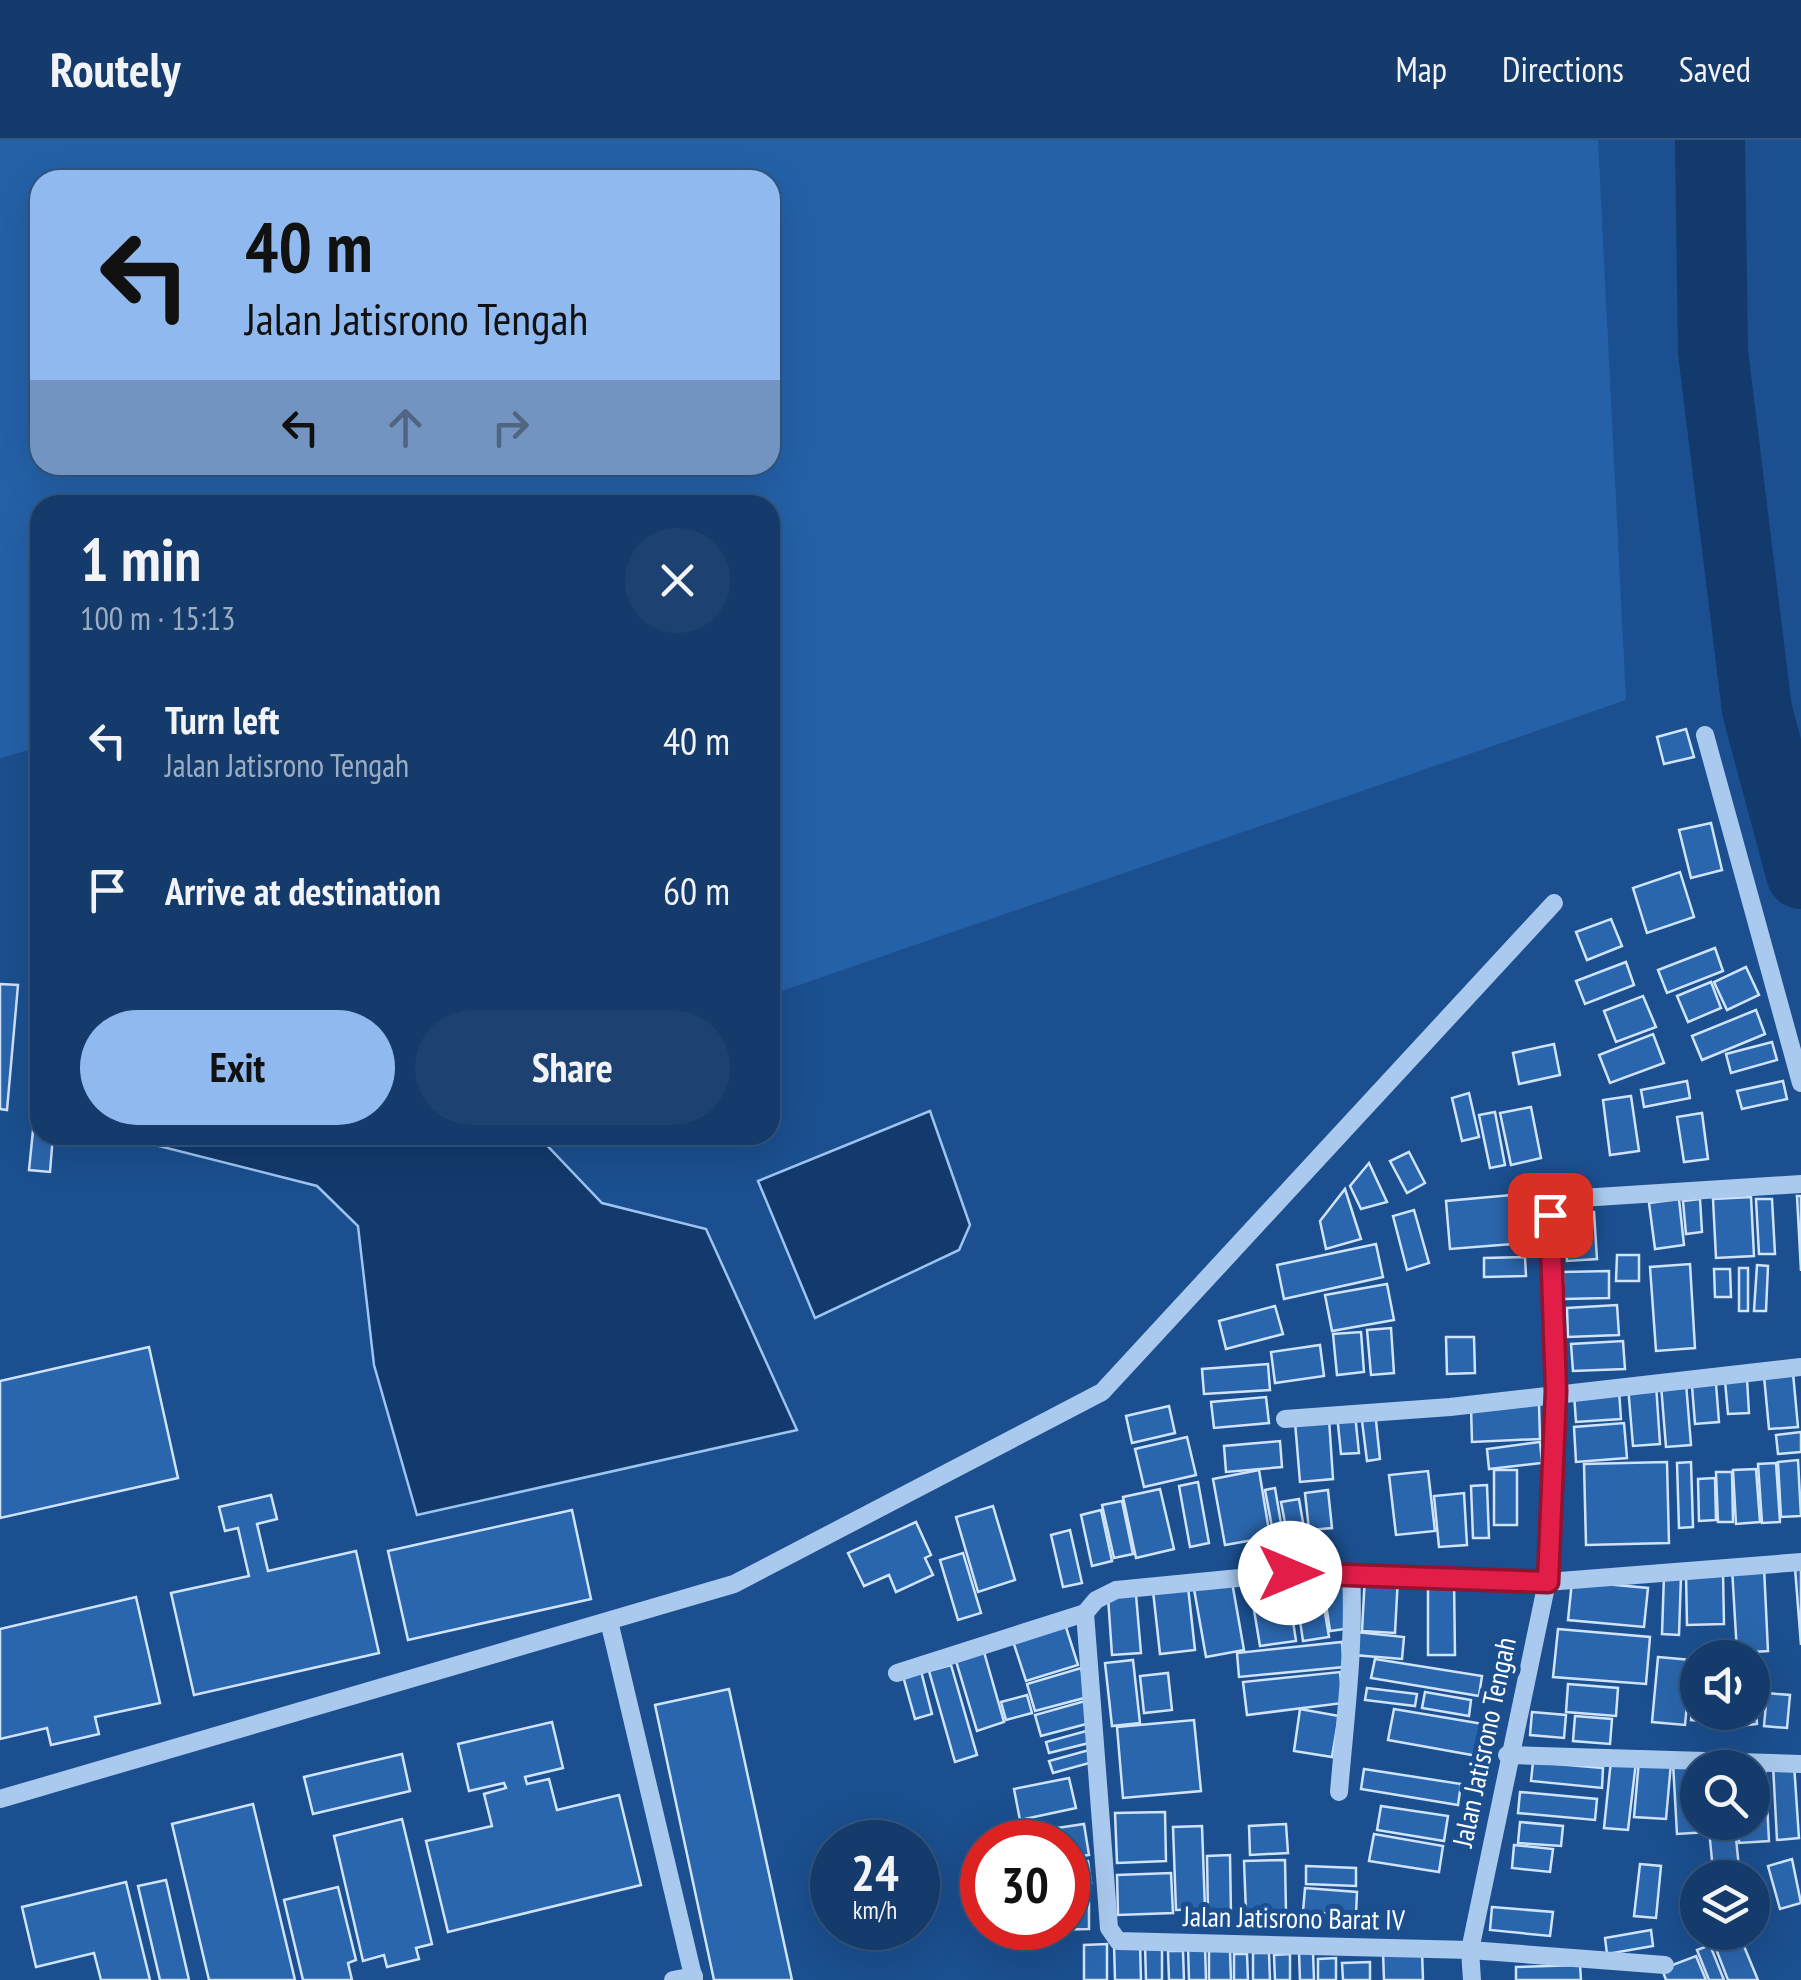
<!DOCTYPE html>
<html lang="en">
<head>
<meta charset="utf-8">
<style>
	body { margin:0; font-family:"PT Sans Narrow",sans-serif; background:#1d4271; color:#f1f3f6; height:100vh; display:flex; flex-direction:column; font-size:38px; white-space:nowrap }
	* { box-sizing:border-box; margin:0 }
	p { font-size:32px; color:#9dadc1 }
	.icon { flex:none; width:55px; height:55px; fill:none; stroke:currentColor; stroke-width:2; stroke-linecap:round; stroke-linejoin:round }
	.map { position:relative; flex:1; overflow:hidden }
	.details { position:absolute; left:30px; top:355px; width:750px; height:650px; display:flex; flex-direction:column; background:#143b6b; border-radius:30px; box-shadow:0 10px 40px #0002,0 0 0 2px #33557e }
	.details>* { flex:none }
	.guide { position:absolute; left:30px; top:30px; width:750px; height:305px; border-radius:30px; box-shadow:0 10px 40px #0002,0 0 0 2px #33557e; background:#90b9f0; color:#111; overflow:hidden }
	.fabs { position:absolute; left:1680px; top:1500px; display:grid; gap:20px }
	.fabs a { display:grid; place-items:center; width:90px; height:90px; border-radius:50%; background:#143b6b; box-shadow:0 10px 40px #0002,0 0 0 2px #33557e; font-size:50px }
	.speed { position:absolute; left:810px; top:1680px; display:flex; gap:20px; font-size:50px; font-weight:700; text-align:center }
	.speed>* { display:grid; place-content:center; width:130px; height:130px; border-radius:50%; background:#143b6b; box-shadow:0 10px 40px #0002,0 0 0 2px #33557e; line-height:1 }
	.speed small { font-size:25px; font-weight:400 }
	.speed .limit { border:15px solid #d22; background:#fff; color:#111 }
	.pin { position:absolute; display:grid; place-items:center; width:85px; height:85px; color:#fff; margin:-42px; border-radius:20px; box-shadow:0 5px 15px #0006 }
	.me { position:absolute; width:110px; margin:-55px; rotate:90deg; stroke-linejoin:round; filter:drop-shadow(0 0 8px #0008) }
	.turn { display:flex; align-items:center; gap:35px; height:210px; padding:0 50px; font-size:45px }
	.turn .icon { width:130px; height:130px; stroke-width:2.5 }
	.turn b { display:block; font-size:70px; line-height:85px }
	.lanes { display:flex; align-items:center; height:95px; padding:0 50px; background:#0003; justify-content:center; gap:50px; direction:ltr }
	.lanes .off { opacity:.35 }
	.round { display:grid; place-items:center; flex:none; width:105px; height:105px; border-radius:52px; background:#1d4271 }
	.summary { display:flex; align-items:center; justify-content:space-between; height:170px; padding:0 50px }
	h1 { font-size:60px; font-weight:600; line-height:75px }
	.primary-button { display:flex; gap:20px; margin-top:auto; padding:20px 50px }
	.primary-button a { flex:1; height:115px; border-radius:60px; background:#90b9f0; color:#111; font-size:40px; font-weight:600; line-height:115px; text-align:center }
	.primary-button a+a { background:#1d4271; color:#f1f3f6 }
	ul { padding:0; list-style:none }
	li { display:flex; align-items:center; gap:30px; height:150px; padding:0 50px }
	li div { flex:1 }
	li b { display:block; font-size:38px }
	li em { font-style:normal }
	header { display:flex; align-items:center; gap:60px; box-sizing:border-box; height:140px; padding:0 50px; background:#143b6b; border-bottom:2px solid #33557e }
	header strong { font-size:48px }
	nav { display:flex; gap:55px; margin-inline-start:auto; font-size:35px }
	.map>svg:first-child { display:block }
	.green { fill:#2461a8; fill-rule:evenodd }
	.water { fill:#123a6d; stroke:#9cc4f0; stroke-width:2.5 }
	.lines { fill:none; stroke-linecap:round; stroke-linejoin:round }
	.river { stroke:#123a6d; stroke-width:70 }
	.building { fill:#2a66ad; stroke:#cfe3fa; stroke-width:2.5 }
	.minor { stroke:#a9c9ee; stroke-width:18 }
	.route-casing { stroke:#92132f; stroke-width:25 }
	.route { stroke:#e11d48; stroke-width:18 }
	.labels { text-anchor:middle; stroke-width:10; stroke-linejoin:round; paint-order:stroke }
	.street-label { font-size:28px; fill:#fff; stroke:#1b4f8f }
</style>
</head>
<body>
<header>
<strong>Routely</strong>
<nav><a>Map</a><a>Directions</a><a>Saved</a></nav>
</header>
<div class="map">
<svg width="1801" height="1840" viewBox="0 0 1801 1840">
	<rect width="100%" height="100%" fill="#1b4f8f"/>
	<!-- green -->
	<path class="green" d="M0 0H1598L1626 560 770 855V365H40V607L0 618ZM40 40H770V325H40Z"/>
	<!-- water -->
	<g class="water">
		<polygon points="930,971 970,1085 959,1110 815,1178 758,1041"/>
		<polygon points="133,995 537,995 602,1063 706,1089 797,1290 417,1375 374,1225 358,1086 317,1046 135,1000"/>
	</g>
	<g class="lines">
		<!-- river -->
		<polyline class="river" points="1710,0 1713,212 1757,570 1801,734"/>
	</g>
	<!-- building -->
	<g class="building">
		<polygon points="1686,589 1694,617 1664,624 1657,597"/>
		<polygon points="1711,683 1722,730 1691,738 1679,690"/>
		<polygon points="1680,732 1694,777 1647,793 1633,748"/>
		<polygon points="1611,779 1622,806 1587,820 1576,792"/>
		<polygon points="1715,808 1723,831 1667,853 1658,830"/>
		<polygon points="1626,822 1634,845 1585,864 1576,841"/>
		<polygon points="1746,827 1759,855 1727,870 1714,842"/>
		<polygon points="1711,842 1721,868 1688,882 1677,856"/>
		<polygon points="0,844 18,845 7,970 0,969"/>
		<polygon points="1643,856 1656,887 1616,902 1604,871"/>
		<polygon points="1756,870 1765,894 1702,920 1692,896"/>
		<polygon points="1653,894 1664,923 1610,943 1599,915"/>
		<polygon points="1772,902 1777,920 1731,933 1726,914"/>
		<polygon points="1554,904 1560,935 1519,944 1513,913"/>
		<polygon points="1687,941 1690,958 1644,967 1641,950"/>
		<polygon points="1783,941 1787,959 1742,969 1737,951"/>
		<polygon points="37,951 40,995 53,995 50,1032 29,1030"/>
		<polygon points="1469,953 1479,997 1462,1001 1452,958"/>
		<polygon points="1631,956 1639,1011 1610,1015 1603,960"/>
		<polygon points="1531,967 1541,1018 1511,1025 1500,973"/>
		<polygon points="1495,972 1505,1025 1490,1028 1479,975"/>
		<polygon points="1702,973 1708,1019 1684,1022 1677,977"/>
		<polygon points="1409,1012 1425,1043 1407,1053 1390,1021"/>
		<polygon points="1369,1023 1387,1062 1361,1069 1350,1046"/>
		<polygon points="1345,1049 1361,1099 1326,1109 1320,1081"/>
		<polygon points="1522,1054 1526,1103 1450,1109 1446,1061"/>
		<polygon points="1797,1056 1801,1056 1801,1131"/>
		<polygon points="1751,1057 1754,1116 1716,1118 1713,1059"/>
		<polygon points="1679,1059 1684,1105 1655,1109 1649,1063"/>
		<polygon points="1700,1059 1702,1092 1686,1094 1683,1061"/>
		<polygon points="1756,1059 1772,1059 1775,1114 1759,1114"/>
		<polygon points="1414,1070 1429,1123 1407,1130 1393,1076"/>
		<polygon points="1594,1072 1597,1119 1567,1121 1565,1073"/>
		<polygon points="1376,1104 1383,1137 1284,1159 1277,1125"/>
		<polygon points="1617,1115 1639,1115 1639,1141 1616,1141"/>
		<polygon points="1525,1117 1526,1136 1484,1137 1484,1118"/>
		<polygon points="1690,1124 1695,1208 1656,1211 1650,1127"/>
		<polygon points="1757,1125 1768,1126 1766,1171 1754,1171"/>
		<rect x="1739" y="1128" width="9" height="43"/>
		<polygon points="1714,1129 1730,1129 1731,1157 1715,1157"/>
		<polygon points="1609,1131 1609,1158 1564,1159 1563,1132"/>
		<polygon points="1387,1144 1394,1180 1332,1191 1325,1155"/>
		<polygon points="1617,1165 1619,1195 1568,1197 1567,1168"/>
		<polygon points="1275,1166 1283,1194 1226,1209 1219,1181"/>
		<polygon points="1391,1188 1394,1233 1371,1235 1367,1190"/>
		<polygon points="1361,1192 1364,1232 1337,1235 1333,1194"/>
		<polygon points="1446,1197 1474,1197 1475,1233 1447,1234"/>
		<polygon points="1623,1201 1625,1229 1573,1231 1571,1204"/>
		<polygon points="1320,1205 1324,1236 1275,1243 1271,1212"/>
		<polygon points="149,1207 178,1338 0,1378 0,1241"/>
		<polygon points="1268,1224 1270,1250 1204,1254 1202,1229"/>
		<polygon points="1793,1233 1798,1287 1769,1289 1764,1236"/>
		<polygon points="1747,1239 1749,1273 1728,1274 1725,1241"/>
		<polygon points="1686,1243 1691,1305 1666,1307 1661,1245"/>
		<polygon points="1656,1244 1660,1304 1633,1306 1628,1246"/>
		<polygon points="1716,1244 1719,1282 1695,1284 1692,1246"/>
		<polygon points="1619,1250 1621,1279 1576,1282 1574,1254"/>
		<polygon points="1266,1257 1269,1283 1214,1288 1211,1262"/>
		<polygon points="1539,1264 1540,1299 1472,1302 1471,1267"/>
		<polygon points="1169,1266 1175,1293 1132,1303 1126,1276"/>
		<polygon points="1375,1271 1380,1319 1367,1321 1361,1273"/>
		<polygon points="1355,1274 1359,1313 1341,1314 1337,1275"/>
		<polygon points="1329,1279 1333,1339 1300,1342 1295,1282"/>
		<polygon points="1624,1283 1627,1318 1576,1322 1574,1287"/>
		<polygon points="1801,1292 1801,1312 1778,1314 1776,1295"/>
		<polygon points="1187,1297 1196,1335 1144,1347 1135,1309"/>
		<polygon points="1280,1301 1282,1327 1226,1332 1224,1306"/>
		<polygon points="1540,1302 1542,1323 1489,1329 1487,1309"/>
		<polygon points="1798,1320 1801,1376 1781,1377 1778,1322"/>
		<polygon points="1667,1322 1669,1403 1586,1405 1584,1324"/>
		<polygon points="1691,1322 1693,1387 1679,1388 1677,1323"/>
		<polygon points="1776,1323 1780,1382 1762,1383 1758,1324"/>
		<polygon points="1756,1329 1760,1382 1736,1384 1733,1330"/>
		<polygon points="1259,1330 1270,1397 1225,1405 1213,1339"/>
		<rect x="1494" y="1330" width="23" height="55"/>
		<polygon points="1428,1331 1435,1391 1396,1395 1389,1335"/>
		<polygon points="1716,1332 1732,1332 1733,1382 1718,1382"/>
		<polygon points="1715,1338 1716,1380 1699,1381 1698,1339"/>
		<polygon points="1198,1342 1209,1403 1190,1407 1179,1346"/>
		<polygon points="1487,1345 1489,1398 1473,1398 1471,1346"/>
		<polygon points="1275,1348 1284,1401 1275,1403 1265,1350"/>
		<polygon points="1160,1349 1174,1409 1136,1418 1123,1357"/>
		<polygon points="1328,1350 1332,1388 1309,1390 1305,1353"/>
		<polygon points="1464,1353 1467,1405 1439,1407 1434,1356"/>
		<polygon points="271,1355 277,1379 257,1384 268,1431 356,1411 379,1513 194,1555 171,1453 249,1436 238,1388 225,1391 219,1367"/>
		<polygon points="1299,1359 1305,1394 1288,1398 1281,1362"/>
		<polygon points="1122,1361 1133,1414 1114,1418 1102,1365"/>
		<polygon points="993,1366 1015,1440 978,1452 956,1377"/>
		<polygon points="572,1370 591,1459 408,1500 388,1411"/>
		<polygon points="1101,1370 1112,1421 1092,1426 1081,1375"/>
		<polygon points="916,1382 931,1415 925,1418 933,1435 896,1452 889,1435 864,1446 848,1413"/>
		<polygon points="1070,1390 1082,1443 1063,1447 1051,1395"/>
		<polygon points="963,1413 981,1473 958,1480 940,1420"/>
		<polygon points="1764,1427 1768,1511 1737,1513 1732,1428"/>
		<polygon points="1795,1428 1801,1428 1801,1505"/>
		<polygon points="1723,1433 1724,1484 1687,1485 1686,1434"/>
		<polygon points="1344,1435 1352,1488 1330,1491 1322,1438"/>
		<polygon points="1365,1435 1398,1437 1395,1493 1362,1491"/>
		<polygon points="1664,1435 1681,1436 1679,1495 1662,1494"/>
		<polygon points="1319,1436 1329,1497 1303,1501 1294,1440"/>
		<polygon points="1428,1438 1454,1438 1455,1515 1428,1515"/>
		<polygon points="1287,1441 1296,1501 1260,1506 1250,1446"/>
		<polygon points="1572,1441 1648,1448 1644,1487 1568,1480"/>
		<polygon points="1232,1442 1244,1510 1206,1517 1194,1449"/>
		<polygon points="1188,1447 1195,1510 1160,1514 1153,1451"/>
		<polygon points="1136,1455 1141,1513 1112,1515 1108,1457"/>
		<polygon points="136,1457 160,1563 95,1577 99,1594 51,1605 47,1588 0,1599 0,1489"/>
		<polygon points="1064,1481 1078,1525 1026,1541 1012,1498"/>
		<polygon points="1558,1489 1650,1497 1646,1544 1553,1537"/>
		<polygon points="1356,1492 1404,1497 1402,1519 1354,1515"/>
		<polygon points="1342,1502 1344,1527 1239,1537 1237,1513"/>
		<polygon points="984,1512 1004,1582 977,1591 956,1521"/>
		<polygon points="1752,1515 1757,1584 1739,1586 1738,1572 1752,1572 1752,1518 1735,1517"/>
		<polygon points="1658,1517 1691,1520 1685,1585 1652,1582"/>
		<polygon points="1375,1519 1482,1536 1479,1556 1371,1538"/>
		<polygon points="1133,1520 1140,1583 1112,1586 1105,1523"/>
		<polygon points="951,1525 977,1615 955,1622 929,1531"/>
		<polygon points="1081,1528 1088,1557 1035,1571 1027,1544"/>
		<polygon points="921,1531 932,1574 915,1579 903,1536"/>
		<polygon points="1340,1532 1343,1563 1247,1575 1243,1542"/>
		<polygon points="1168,1533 1172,1570 1144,1573 1140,1536"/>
		<polygon points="1568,1544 1618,1548 1616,1576 1566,1572"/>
		<polygon points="1367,1548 1417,1554 1415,1566 1365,1560"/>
		<polygon points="729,1549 792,1840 714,1840 655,1565"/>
		<polygon points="1694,1550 1698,1550 1698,1572 1729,1572 1728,1583 1691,1580"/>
		<polygon points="1425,1552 1471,1560 1469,1576 1422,1568"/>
		<polygon points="1767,1553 1790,1555 1787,1588 1764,1586"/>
		<polygon points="1027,1555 1032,1573 1006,1580 1001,1562"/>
		<polygon points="1085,1561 1090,1583 1041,1596 1035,1575"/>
		<polygon points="1300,1569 1339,1576 1332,1617 1294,1611"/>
		<polygon points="1394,1569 1489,1585 1483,1617 1388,1600"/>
		<polygon points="1532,1572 1566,1575 1564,1598 1530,1595"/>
		<polygon points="1575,1576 1612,1579 1610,1604 1573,1601"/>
		<polygon points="1194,1580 1201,1651 1123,1658 1117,1587"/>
		<polygon points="552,1582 563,1628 525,1637 527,1644 549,1639 557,1670 619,1655 641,1745 448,1792 426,1701 492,1686 484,1654 506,1648 504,1643 469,1651 458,1604"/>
		<polygon points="1086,1591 1089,1603 1049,1613 1046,1602"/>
		<polygon points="1089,1610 1093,1622 1053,1633 1049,1621"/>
		<polygon points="402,1614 410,1651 313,1674 304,1637"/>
		<polygon points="1611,1620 1636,1622 1628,1690 1604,1688"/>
		<polygon points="1639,1620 1671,1623 1666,1679 1634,1677"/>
		<polygon points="1533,1622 1603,1628 1602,1648 1531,1641"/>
		<polygon points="1673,1623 1698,1628 1698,1682 1708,1682 1708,1692 1677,1694"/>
		<polygon points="1794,1624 1799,1698 1777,1700 1773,1625"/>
		<polygon points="1765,1625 1769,1701 1739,1703 1738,1682 1752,1682 1752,1628"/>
		<polygon points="1364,1629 1461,1644 1458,1665 1361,1649"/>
		<polygon points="1069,1638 1076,1668 1020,1680 1014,1649"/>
		<polygon points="1520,1652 1597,1659 1595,1680 1518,1673"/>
		<polygon points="253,1664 295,1840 209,1840 172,1684"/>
		<polygon points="1381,1666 1448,1676 1444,1701 1377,1690"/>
		<polygon points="1165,1672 1166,1721 1117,1723 1115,1673"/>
		<polygon points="402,1679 432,1804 416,1808 419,1819 387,1827 384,1815 363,1821 334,1696"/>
		<polygon points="1520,1682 1563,1686 1561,1706 1518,1703"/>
		<polygon points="1084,1684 1089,1715 1068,1718 1068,1702 1031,1702 1030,1692"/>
		<polygon points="1286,1684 1288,1713 1250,1715 1249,1686"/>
		<polygon points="1202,1686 1205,1769 1176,1770 1173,1687"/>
		<polygon points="1735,1688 1739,1728 1713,1730 1709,1690"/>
		<polygon points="1374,1694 1443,1706 1439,1732 1369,1721"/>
		<polygon points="1514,1705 1553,1709 1550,1732 1512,1728"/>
		<polygon points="1230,1715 1231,1775 1208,1775 1207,1716"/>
		<polygon points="1792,1719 1801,1763 1780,1769 1768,1726"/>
		<polygon points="1285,1720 1286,1772 1246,1773 1244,1721"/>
		<polygon points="1088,1721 1091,1743 1068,1746 1068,1723"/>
		<polygon points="1640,1724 1661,1726 1656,1778 1634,1776"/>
		<polygon points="1306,1726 1356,1728 1356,1746 1306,1744"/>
		<polygon points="1171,1733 1173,1773 1118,1775 1117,1735"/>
		<polygon points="166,1740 189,1840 160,1840 138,1746"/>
		<polygon points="126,1742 150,1840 101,1840 94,1813 36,1827 22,1767"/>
		<polygon points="338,1747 356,1820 348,1823 352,1840 303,1840 284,1760"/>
		<polygon points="1305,1748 1357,1752 1356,1775 1303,1772"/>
		<polygon points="1068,1763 1089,1763 1089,1789 1044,1790 1068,1788"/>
		<polygon points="1492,1767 1553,1772 1550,1796 1490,1790"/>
		<polygon points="1651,1790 1653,1806 1607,1814 1605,1798"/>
		<polygon points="1741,1799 1758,1840 1728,1840 1716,1809"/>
		<polygon points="1107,1804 1107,1840 1084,1840 1084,1805"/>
		<polygon points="1114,1804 1140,1804 1141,1840 1115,1840"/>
		<polygon points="1145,1804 1162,1804 1162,1840 1146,1840"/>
		<polygon points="1205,1805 1206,1840 1189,1840 1188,1806"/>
		<polygon points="1710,1805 1724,1840 1709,1840 1697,1810"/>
		<polygon points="1230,1810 1231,1840 1209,1840 1209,1811"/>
		<polygon points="1168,1811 1183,1811 1184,1840 1169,1840"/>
		<polygon points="1422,1811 1423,1840 1384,1840 1383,1812"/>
		<polygon points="1299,1812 1313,1812 1314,1840 1300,1840"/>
		<polygon points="1253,1813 1269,1813 1270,1840 1253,1840"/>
		<polygon points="1234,1814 1247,1814 1248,1840 1234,1840"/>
		<polygon points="1290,1814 1290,1840 1275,1840 1274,1815"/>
		<polygon points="1696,1816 1706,1840 1666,1840 1662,1829"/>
		<polygon points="1336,1818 1336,1840 1318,1840 1318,1819"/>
		<polygon points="1370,1822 1370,1840 1343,1840 1342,1823"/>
		<polygon points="1580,1825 1581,1840 1516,1840 1516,1827"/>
	</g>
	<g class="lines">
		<!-- minor -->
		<g class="minor">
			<polyline points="1705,595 1801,943"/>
			<polyline points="1285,1279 1450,1267 1801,1227"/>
			<polyline points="609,1481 694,1840"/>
			<polyline points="897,1533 1085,1473"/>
			<polyline points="1507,1615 1801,1624"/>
			<path d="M1339 1652C1345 1579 1355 1505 1351 1433"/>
			<polyline points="0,1659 734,1444 1102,1252 1554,763"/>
			<polyline points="1665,1825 1470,1810 1118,1801 1109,1788 1085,1473 1096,1460 1116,1450 1290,1433 1547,1442 1801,1422"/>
			<polyline points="673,1840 694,1836"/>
			<polyline points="1472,1840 1470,1810 1547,1442 1556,1251 1550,1075 1581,1058 1801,1044"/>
		</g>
	</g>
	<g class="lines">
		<!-- route casing -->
		<g class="route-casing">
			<polyline id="route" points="1290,1433 1548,1442 1556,1251 1550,1075"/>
		</g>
		<!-- route -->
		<use href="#route" class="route"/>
	</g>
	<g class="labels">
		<!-- street labels -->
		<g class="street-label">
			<text transform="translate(1484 1602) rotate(-78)" y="10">Jalan Jatisrono Tengah</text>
			<text transform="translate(1294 1778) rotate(1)" y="10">Jalan Jatisrono Barat IV</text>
		</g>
	</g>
</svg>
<div class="fabs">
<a><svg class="icon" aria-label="sound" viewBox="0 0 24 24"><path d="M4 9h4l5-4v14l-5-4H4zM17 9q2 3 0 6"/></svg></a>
<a><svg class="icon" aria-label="search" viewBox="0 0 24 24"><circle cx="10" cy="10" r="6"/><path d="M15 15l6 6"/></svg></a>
<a><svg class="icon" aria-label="layers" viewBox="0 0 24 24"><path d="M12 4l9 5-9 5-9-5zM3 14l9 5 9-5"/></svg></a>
</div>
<div class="speed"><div>24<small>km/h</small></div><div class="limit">30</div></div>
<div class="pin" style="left:1550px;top:1075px;background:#d93025"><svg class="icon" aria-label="arrive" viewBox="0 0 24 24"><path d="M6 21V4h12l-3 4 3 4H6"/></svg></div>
<svg class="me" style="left:1290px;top:1433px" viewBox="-20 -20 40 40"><circle r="19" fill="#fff"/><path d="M0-13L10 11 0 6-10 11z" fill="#e11d48"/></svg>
<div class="guide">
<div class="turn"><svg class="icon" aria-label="left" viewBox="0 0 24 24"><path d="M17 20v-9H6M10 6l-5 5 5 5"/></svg><div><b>40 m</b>Jalan Jatisrono Tengah</div></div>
<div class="lanes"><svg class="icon" aria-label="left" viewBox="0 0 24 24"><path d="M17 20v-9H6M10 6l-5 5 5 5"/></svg><svg class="icon off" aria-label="ahead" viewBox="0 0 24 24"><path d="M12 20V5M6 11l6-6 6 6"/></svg><svg class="icon off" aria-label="right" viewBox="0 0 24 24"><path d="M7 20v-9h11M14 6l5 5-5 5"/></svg></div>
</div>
<section class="details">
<div class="summary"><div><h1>1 min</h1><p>100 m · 15:13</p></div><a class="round"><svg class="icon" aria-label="close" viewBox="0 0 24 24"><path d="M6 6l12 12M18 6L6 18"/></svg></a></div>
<ul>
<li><svg class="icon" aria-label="left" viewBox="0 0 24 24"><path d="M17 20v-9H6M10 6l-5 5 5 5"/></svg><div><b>Turn left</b><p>Jalan Jatisrono Tengah</p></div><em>40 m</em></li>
<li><svg class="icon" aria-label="arrive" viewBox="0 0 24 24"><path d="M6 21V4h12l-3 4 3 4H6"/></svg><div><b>Arrive at destination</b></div><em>60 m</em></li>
</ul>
<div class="primary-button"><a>Exit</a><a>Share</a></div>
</section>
</div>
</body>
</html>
